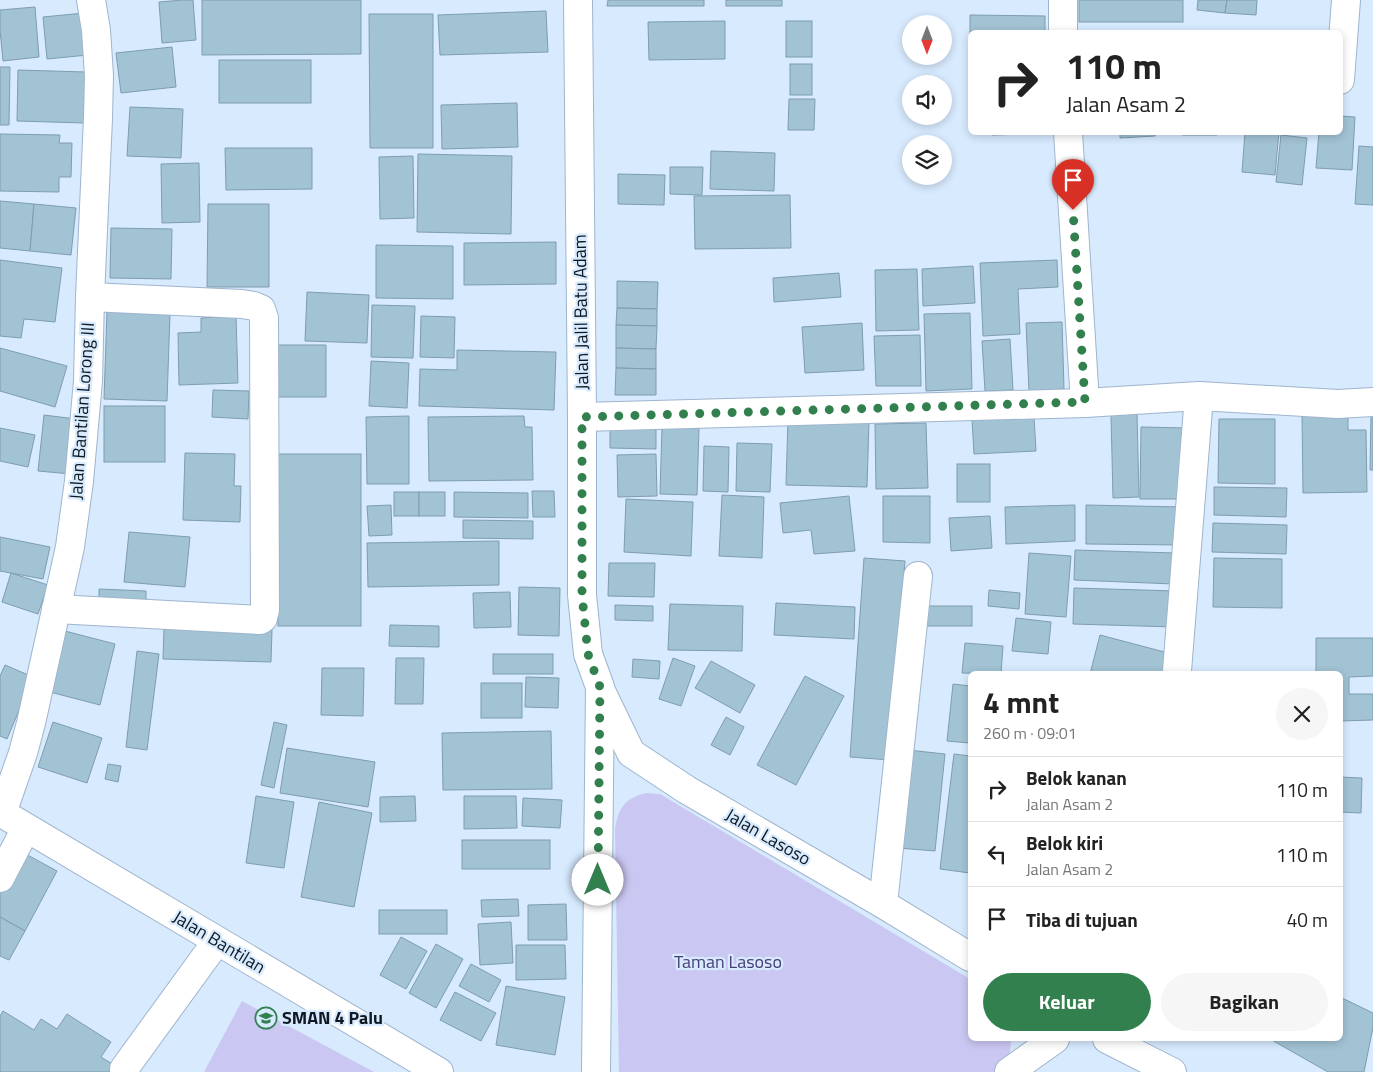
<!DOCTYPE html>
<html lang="id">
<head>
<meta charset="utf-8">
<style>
	body { margin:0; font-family:"Titillium Web",sans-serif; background:#f6f6f6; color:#222; height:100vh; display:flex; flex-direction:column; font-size:19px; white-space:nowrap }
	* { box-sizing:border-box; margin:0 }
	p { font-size:16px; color:#767676 }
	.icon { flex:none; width:28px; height:28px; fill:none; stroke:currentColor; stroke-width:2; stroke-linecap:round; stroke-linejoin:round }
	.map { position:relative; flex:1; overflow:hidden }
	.details { position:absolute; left:968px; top:671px; width:375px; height:370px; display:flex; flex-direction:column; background:#fff; border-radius:8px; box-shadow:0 2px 8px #0003 }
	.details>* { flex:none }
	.top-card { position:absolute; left:968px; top:30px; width:375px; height:105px; border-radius:8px; box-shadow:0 2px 8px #0003; background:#fff; color:#222; overflow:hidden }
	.needle { width:32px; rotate:180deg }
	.controls { position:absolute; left:902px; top:15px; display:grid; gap:10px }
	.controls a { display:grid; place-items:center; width:50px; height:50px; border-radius:50%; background:#fff; box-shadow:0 2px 8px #0003; font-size:25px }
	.pin { position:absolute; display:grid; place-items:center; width:42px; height:42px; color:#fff; margin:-51px -21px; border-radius:50% 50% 50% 0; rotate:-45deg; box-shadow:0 0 5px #0007 }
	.pin .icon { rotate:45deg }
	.me { position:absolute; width:55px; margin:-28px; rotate:0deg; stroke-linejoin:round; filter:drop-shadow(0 0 4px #0008) }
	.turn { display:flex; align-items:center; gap:18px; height:105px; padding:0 15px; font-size:22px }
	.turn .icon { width:65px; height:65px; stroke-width:2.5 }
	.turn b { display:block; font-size:35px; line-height:42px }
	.round { display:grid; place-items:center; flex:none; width:52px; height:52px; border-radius:26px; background:#f6f6f6 }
	.summary { display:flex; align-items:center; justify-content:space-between; height:85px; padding:0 15px }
	h1 { font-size:30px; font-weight:700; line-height:38px }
	.button { display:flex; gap:10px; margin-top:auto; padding:10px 15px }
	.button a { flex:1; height:58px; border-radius:30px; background:#33804f; color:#fff; font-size:20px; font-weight:700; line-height:58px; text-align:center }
	.button a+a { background:#f6f6f6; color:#222 }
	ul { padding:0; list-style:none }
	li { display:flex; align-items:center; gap:15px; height:65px; padding:0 15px; border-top:1px solid #e0e0e0 }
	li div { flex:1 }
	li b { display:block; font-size:19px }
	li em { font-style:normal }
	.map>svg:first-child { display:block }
	.green { fill:#cac7f2 }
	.building { fill:#a2c3d4; stroke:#7e9dae }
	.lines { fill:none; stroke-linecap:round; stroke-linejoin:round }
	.minor-casing { stroke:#9fb5cd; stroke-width:30 }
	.minor { stroke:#fff; stroke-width:28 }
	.route { stroke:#33804f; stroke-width:9; stroke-dasharray:0 16.2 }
	.labels { text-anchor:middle; stroke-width:4.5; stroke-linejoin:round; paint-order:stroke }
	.street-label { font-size:18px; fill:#101921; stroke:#d7eafe }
	.park-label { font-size:18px; fill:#463d76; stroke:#d7eafe }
	.poi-label { font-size:18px; font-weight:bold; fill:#101921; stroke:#d7eafe; text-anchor:start }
</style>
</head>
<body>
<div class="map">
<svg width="1373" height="1072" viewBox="0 0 1373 1072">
	<rect width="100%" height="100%" fill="#d7eafe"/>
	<!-- green -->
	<g class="green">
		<path d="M647 793 660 794 970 979V1039H1011C1011 1052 1009 1061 1001 1072H619L615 828C619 807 625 798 647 793Z"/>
		<polygon points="242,1001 374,1072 204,1072"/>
	</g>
	<!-- building -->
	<g class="building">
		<polygon points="183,0 193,0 196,40 162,43 159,2"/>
		<polygon points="202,0 361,0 361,54 202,55"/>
		<polygon points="608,0 704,0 704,6 607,6"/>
		<rect x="726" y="0" width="56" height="6"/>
		<rect x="1079" y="0" width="104" height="22"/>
		<polygon points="1198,0 1227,0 1225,13 1197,10"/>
		<polygon points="1227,0 1257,0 1256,15 1225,13"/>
		<polygon points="35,7 39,57 3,61 0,30 0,10"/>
		<polygon points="546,11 548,52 440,55 438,15"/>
		<polygon points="84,13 88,55 47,59 43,17"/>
		<polygon points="369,14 433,14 433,148 370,148"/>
		<polygon points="970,15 1045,16 1045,32 970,32 970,37"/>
		<polygon points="725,21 725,59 649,60 648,22"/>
		<rect x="786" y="21" width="26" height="36"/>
		<polygon points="172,47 176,87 121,93 116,53"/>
		<rect x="219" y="60" width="92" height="43"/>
		<rect x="790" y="64" width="22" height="31"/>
		<polygon points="0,67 10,67 9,125 0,125"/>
		<polygon points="18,70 86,72 84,123 17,121"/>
		<polygon points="789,99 815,99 814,130 788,130"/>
		<polygon points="517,103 518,147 442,149 441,105"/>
		<polygon points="130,107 183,109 181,158 127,156"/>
		<polygon points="1340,116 1355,117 1352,170 1316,168 1319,132 1340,132"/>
		<polygon points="992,132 1030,132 1030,134 992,135"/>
		<polygon points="1120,132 1155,132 1155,136 1120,138"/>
		<polygon points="1183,132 1217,132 1217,135 1182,135"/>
		<polygon points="1245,132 1279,132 1275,175 1242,172"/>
		<polygon points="0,134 60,135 59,143 72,143 71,177 59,177 59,192 0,191"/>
		<polygon points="1281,135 1307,138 1302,185 1276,182"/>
		<polygon points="1359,146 1373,147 1373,205 1355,204"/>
		<polygon points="225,148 312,148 312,189 226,190"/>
		<polygon points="711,151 775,153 774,191 710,189"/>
		<polygon points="418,154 512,156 511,234 417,232"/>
		<polygon points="413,156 414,218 380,219 379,157"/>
		<polygon points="199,163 200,222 162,223 161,164"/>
		<polygon points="670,167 703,167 702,195 670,194"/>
		<polygon points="618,174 665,175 664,205 618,204"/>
		<polygon points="790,195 791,248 695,249 694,196"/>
		<polygon points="0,201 34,204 30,251 0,248"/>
		<polygon points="34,204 76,208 71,255 30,251"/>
		<polygon points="208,204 269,204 269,287 207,287"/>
		<polygon points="111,228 172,229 171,279 110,278"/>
		<polygon points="556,242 556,284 464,285 464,243"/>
		<polygon points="376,245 453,246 453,299 376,298"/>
		<polygon points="0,260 62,268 55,322 24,319 21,338 0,336"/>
		<polygon points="1057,260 1058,287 1018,289 1020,334 983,336 980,263"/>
		<polygon points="973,266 975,303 923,306 922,269"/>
		<polygon points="917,269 919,330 876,331 875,270"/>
		<polygon points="839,273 841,297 774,302 773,278"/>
		<polygon points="617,281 658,282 657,309 617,308"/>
		<polygon points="307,292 369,295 367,343 305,341"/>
		<polygon points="372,305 415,306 413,358 371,357"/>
		<polygon points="617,308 657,309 657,326 616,325"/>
		<polygon points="107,311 170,314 167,401 104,399"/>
		<polygon points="970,313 972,389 926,391 924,314"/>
		<polygon points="236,316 238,383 179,385 178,333 201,332 201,318"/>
		<polygon points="421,316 455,317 454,358 420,357"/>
		<polygon points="1062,322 1064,389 1029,391 1026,323"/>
		<polygon points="862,323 864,370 805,373 802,327"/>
		<polygon points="616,325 657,326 656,349 616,348"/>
		<polygon points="920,335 921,386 876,386 874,336"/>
		<polygon points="1010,339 1013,390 985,391 982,341"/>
		<polygon points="277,345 326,345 326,397 278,397"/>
		<polygon points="0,348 67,366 55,407 0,391"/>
		<polygon points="616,348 656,349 656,369 616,368"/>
		<polygon points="457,350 556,352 554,410 419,406 420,369 457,370"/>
		<polygon points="371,361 409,363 407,408 369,406"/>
		<polygon points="616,368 656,369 656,395 615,395"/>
		<polygon points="213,390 249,391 248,419 212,417"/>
		<rect x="104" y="406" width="61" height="56"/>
		<polygon points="1137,414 1139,497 1113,498 1111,415"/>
		<polygon points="1371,414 1373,414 1373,470 1370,470"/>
		<polygon points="44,415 76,419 71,474 38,471"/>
		<polygon points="1348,415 1348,430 1366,430 1367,492 1303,493 1302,416"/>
		<polygon points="409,416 409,484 367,484 366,417"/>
		<polygon points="524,416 525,427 532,427 533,480 429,481 428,417"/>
		<polygon points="1034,417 1036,451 974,454 972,420"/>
		<polygon points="788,419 869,421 867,487 786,485"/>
		<polygon points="1219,419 1275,419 1275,484 1218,483"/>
		<polygon points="926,423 928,488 876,489 875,424"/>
		<polygon points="610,427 656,427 656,449 610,448"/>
		<polygon points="662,427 699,428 697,495 660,494"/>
		<polygon points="1141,427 1187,428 1186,499 1140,499"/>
		<polygon points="0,428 35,435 28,467 0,461"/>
		<polygon points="737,443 772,444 770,492 736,491"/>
		<polygon points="704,446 729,447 728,492 703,491"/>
		<polygon points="185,453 235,454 234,486 241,486 240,522 183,520"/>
		<rect x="278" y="454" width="83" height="172"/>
		<polygon points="656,454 657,496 618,497 617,455"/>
		<rect x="957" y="464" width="33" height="38"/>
		<polygon points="1214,487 1287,488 1286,517 1214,515"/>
		<polygon points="532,491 554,491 555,517 533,517"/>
		<rect x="394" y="492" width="25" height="24"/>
		<rect x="419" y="492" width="26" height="24"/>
		<polygon points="454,492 528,493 528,518 454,517"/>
		<polygon points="722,495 764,497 762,558 719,556"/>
		<polygon points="849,496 855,551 814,554 811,530 783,533 780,503"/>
		<polygon points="883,496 930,496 930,543 883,542"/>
		<polygon points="626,499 693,502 691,556 624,552"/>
		<polygon points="391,505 392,535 369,536 367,506"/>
		<polygon points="1075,505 1075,541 1006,544 1005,507"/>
		<polygon points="1086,505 1183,507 1182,545 1086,544"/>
		<polygon points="990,516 992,548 951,551 949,518"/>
		<polygon points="463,520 533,521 533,539 463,538"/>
		<polygon points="1213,523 1287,525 1286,554 1212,552"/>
		<polygon points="129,532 190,537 185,587 124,582"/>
		<polygon points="0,537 50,547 43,579 0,571"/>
		<polygon points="499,541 499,585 368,587 367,543"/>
		<polygon points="1075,550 1175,553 1174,584 1074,580"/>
		<polygon points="1029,553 1071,556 1066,617 1025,614"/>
		<polygon points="864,558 905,561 890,760 850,757"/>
		<polygon points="1214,558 1282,559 1282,608 1213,607"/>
		<polygon points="609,563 655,563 654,597 608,596"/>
		<polygon points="11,573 48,585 38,614 2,602"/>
		<polygon points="519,587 560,588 559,636 518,635"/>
		<polygon points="1074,588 1176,591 1175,627 1073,624"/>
		<polygon points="99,589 146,591 146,606 99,604"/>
		<polygon points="989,590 1020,593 1019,609 988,606"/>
		<polygon points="510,592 511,627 474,628 473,593"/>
		<polygon points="776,603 855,607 854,639 774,635"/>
		<polygon points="670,604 743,606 742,651 668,650"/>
		<polygon points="615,605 653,606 653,621 615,620"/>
		<rect x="920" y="606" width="52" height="20"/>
		<polygon points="1016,618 1051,622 1048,654 1012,651"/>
		<polygon points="390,625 439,626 439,647 389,646"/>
		<polygon points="164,627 272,630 271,662 163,659"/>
		<polygon points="65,631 115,644 100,705 50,692"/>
		<polygon points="1100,635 1172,654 1167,674 1090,674"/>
		<polygon points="1316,638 1373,638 1373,676 1349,677 1349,694 1373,694 1373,720 1340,721 1340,674 1316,674"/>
		<polygon points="965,643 1003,646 1001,674 962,673"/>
		<polygon points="137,651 159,654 147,750 126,747"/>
		<rect x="493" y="654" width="60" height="20"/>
		<polygon points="396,658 424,658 423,704 395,704"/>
		<polygon points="673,658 695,666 681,706 659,699"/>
		<polygon points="633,659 660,661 659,679 632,677"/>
		<polygon points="711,661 755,685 740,713 695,688"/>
		<polygon points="5,665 33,677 7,739 0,736 0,676"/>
		<polygon points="322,668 364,668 363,716 321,715"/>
		<polygon points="805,676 844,696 796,785 757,765"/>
		<polygon points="526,677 559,678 558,708 525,707"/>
		<rect x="481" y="683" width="41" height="35"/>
		<polygon points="953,684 970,686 970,743 947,741"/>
		<polygon points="726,717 744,727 730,755 711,745"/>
		<polygon points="53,722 102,738 87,783 38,767"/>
		<polygon points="274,722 287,725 274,788 261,785"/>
		<polygon points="551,731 552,789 443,790 442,733"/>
		<polygon points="287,748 375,762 368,807 280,793"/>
		<polygon points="908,750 945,754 935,851 898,848"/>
		<polygon points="954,754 970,756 970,873 940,869"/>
		<polygon points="108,764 121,766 118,782 105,779"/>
		<polygon points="1340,777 1362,778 1361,813 1340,812"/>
		<polygon points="256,796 294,802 284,868 246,863"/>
		<polygon points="415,796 416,821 380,822 380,797"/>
		<polygon points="464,796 516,796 517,828 464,829"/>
		<polygon points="523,798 562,800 560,828 522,826"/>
		<polygon points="319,802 372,813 354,907 301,897"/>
		<rect x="462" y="840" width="88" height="29"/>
		<polygon points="20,851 57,871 25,931 0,917 0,888"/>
		<polygon points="518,899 519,916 482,917 481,900"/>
		<polygon points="566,904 567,940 528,940 528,905"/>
		<rect x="379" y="910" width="68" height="24"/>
		<polygon points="0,917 25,931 9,960 0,956"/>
		<polygon points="511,922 513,963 480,965 478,924"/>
		<polygon points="401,937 427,951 406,989 380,975"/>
		<polygon points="436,944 463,959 436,1008 409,993"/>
		<polygon points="516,945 565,945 566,979 516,980"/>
		<polygon points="471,964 501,980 489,1002 459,986"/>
		<polygon points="506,986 565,997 555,1055 496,1045"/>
		<polygon points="455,992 496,1013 481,1041 440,1020"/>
		<polygon points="1340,997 1373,1013 1373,1027 1364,1072 1328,1072 1270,1039 1340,1039"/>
		<polygon points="3,1011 34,1030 41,1019 57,1029 67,1014 111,1042 101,1057 117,1067 114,1072 0,1072 0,1016"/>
	</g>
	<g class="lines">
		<!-- minor casing -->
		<g class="minor-casing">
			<g id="minor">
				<polyline points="578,0 582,417 582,595 588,654 600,687 596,1072"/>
				<polyline points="1063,0 1063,32"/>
				<polyline points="1340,80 1346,0"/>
				<polyline points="1085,403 1199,396 1338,404 1373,402"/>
				<polyline points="582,417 1085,403 1068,132"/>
				<polyline points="56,609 260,620 263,618 265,610 264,318 261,309 254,306 242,304 90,297"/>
				<polyline points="1177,671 1199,396"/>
				<polyline points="602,693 631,753 687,790 883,904 970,957"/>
				<polyline points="0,812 439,1072"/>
				<polyline points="2,813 23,753 31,723 70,547 79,481 88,381 90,297 98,118 99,76 96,30 91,0"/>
				<polyline points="0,878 26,828"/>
				<polyline points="883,904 918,576"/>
				<polyline points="1107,1039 1172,1072"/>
				<polyline points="124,1069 217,941"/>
				<polyline points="1009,1072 1055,1039"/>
			</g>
		</g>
		<!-- minor -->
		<use href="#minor" class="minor"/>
	</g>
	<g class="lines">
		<!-- route -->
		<polyline class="route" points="598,880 600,687 588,654 582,595 582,417 1085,402 1073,210"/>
	</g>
	<!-- icons -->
	<defs>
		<g id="school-ring" transform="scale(1.125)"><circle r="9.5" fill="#d7eafe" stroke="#33804f" stroke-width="1.5"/><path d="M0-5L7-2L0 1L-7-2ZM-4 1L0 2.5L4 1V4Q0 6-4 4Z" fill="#33804f"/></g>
	</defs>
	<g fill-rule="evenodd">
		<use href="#school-ring" x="266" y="1018"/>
	</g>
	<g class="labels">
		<!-- street labels -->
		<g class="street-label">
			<text transform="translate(581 312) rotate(-91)" y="6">Jalan Jalil Batu Adam</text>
			<text transform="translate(82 411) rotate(-86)" y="6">Jalan Bantilan Lorong III</text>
			<text transform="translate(768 837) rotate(30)" y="6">Jalan Lasoso</text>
			<text transform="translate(219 942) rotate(31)" y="6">Jalan Bantilan</text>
		</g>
		<!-- park labels -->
		<g class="park-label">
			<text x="728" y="968">Taman Lasoso</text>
		</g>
		<!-- poi labels -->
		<g class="poi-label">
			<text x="282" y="1024">SMAN 4 Palu</text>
		</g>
	</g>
</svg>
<div class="controls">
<a><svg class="needle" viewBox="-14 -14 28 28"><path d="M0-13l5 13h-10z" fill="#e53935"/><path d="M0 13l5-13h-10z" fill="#767676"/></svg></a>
<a><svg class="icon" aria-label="sound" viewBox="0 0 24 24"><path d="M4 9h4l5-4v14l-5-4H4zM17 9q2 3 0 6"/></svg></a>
<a><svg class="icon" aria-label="layers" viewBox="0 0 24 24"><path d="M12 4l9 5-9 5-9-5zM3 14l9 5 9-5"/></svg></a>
</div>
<div class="pin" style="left:1073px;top:210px;background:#d93025"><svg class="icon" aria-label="arrive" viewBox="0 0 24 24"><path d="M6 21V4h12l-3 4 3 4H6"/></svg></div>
<svg class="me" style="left:598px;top:880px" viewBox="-20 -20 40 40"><circle r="19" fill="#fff"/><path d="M0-13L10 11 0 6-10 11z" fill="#33804f"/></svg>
<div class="top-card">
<div class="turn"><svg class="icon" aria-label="right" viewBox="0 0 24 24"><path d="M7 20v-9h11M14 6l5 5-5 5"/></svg><div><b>110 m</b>Jalan Asam 2</div></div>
</div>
<section class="details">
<div class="summary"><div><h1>4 mnt</h1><p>260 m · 09:01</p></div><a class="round"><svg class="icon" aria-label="close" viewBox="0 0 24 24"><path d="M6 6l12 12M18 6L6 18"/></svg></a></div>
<ul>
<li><svg class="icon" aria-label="right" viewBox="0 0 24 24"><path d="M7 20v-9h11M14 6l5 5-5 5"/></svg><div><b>Belok kanan</b><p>Jalan Asam 2</p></div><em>110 m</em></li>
<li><svg class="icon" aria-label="left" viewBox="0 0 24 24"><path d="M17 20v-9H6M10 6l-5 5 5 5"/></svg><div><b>Belok kiri</b><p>Jalan Asam 2</p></div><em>110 m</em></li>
<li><svg class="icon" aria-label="arrive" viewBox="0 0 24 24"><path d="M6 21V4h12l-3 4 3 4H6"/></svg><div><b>Tiba di tujuan</b></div><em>40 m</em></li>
</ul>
<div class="button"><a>Keluar</a><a>Bagikan</a></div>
</section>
</div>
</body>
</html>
